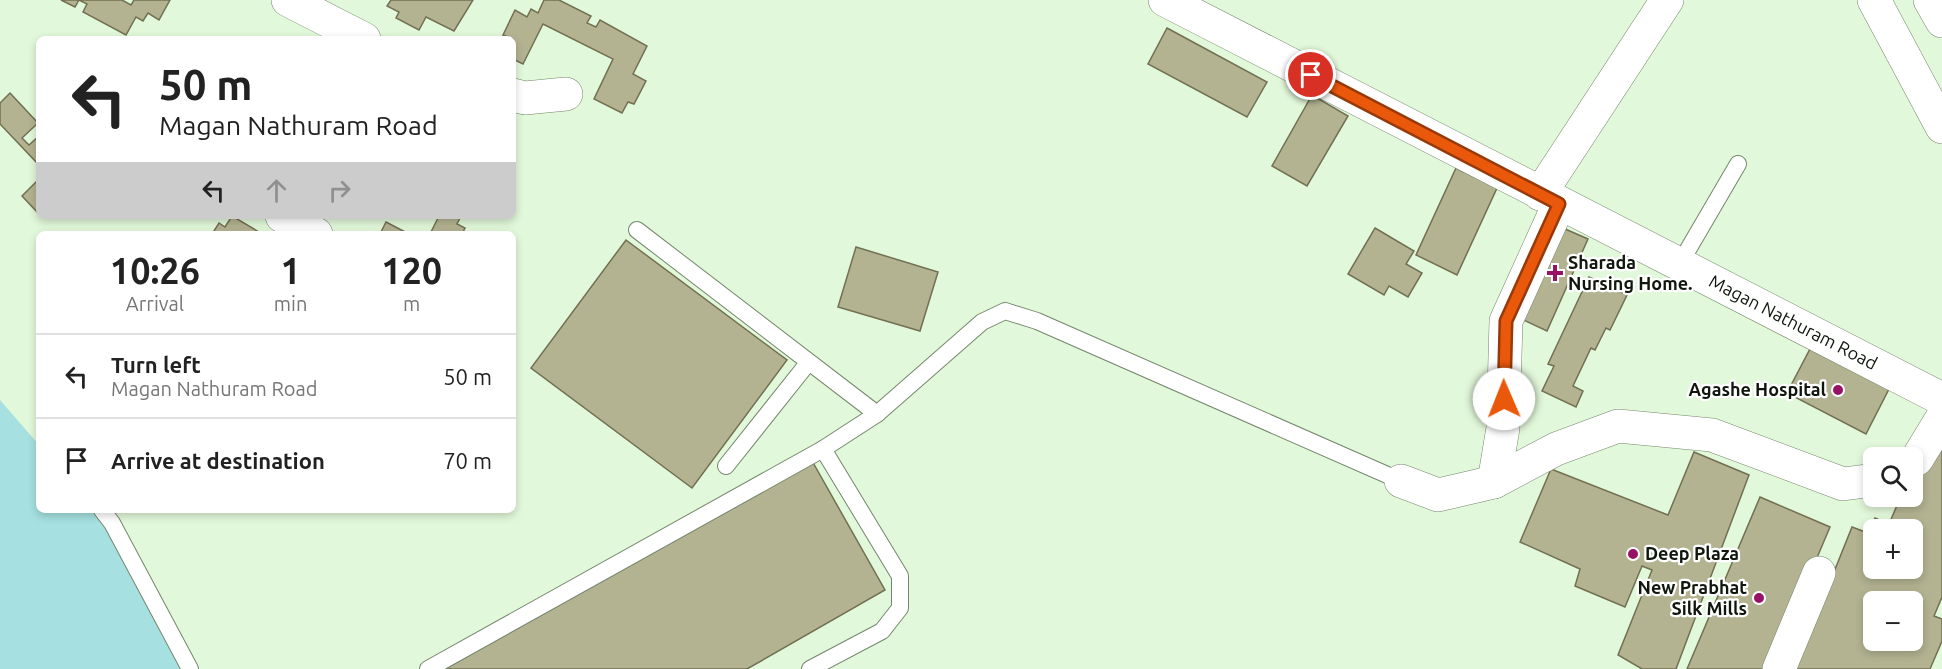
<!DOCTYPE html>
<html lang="en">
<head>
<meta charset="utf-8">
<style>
	body { margin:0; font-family:Ubuntu,sans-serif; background:#f2f2f2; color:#222; height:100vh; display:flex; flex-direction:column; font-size:22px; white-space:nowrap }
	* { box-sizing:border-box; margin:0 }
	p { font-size:20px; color:#767676 }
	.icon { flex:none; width:33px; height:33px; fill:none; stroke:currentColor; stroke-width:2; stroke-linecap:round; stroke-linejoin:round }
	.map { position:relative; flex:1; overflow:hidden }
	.side { position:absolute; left:36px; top:231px; width:480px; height:282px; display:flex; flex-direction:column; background:#fff; border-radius:9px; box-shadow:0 3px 9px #0003 }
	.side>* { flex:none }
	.top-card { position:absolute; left:36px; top:36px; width:480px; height:183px; border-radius:9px; box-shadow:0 3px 9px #0003; background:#fff; color:#222; overflow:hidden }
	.buttons { position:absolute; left:1863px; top:447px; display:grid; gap:12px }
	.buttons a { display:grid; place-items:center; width:60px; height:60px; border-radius:9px; background:#fff; box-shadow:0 3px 9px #0003; font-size:30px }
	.pin { position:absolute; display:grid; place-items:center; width:51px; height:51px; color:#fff; margin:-26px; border:3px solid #fff; border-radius:50%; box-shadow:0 2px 6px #0007 }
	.me { position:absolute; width:66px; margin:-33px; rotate:359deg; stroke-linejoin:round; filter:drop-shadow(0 0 4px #0008) }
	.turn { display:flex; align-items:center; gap:21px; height:126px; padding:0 24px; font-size:27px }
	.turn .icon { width:78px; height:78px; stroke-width:2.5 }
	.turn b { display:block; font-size:42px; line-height:51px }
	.lanes { display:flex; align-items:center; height:57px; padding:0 24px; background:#0003; justify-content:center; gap:30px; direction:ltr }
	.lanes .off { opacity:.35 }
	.eta { display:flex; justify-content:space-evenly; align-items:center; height:102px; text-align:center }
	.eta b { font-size:36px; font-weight:700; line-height:42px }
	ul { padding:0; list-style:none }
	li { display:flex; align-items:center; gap:18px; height:84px; padding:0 24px; border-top:2px solid #e0e0e0 }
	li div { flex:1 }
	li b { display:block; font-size:22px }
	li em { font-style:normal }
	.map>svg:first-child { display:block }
	.water { fill:#a6e0e0 }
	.building { fill:#b3b392; stroke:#717052; stroke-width:1.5; fill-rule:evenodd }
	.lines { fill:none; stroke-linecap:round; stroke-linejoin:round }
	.lane-casing { stroke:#74876c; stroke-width:18 }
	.street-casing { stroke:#74876c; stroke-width:34 }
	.primary-casing { stroke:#74876c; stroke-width:34 }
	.lane { stroke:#fff; stroke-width:16 }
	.street { stroke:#fff; stroke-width:33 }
	.primary { stroke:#fff; stroke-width:33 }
	.route-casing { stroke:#983908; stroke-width:15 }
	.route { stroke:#ea580c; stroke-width:10 }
	.poi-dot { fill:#981165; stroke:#fff; stroke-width:2 }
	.labels { text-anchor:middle; stroke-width:4.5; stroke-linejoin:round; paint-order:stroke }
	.poi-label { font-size:18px; font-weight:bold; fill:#0f160c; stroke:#fff; text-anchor:start }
	.street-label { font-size:18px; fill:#0f160c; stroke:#fff }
</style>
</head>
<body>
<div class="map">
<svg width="1942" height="669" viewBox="0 0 1942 669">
	<rect width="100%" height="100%" fill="#e2f8da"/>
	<!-- water -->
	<polygon class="water" points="0,400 39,445 39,510 95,510 106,523 182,669 0,669"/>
	<!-- building -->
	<g class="building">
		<polygon points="61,0 122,0 131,5 134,0 170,0 159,20 148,13 143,21 136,17 126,35 83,12 87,4 79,0 75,7"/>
		<polygon points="391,0 473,0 454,31 426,17 419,30 396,18 399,12 387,6"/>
		<polygon points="544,0 559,0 591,16 587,23 596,27 600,20 647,46 633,74 646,81 634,104 628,102 622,113 594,99 613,59 543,24 523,64 513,59 513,39 507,39 508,37 503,35 515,10 527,17 531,9 538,13"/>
		<polygon points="1167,28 1267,82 1247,117 1148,64"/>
		<polygon points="10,93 38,123 22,138 29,145 39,136 39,165 0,124 0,103"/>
		<polygon points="1312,95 1348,116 1307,186 1272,166"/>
		<polygon points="1456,168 1497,188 1457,275 1416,255"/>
		<polygon points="39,179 39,214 22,196"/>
		<polygon points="232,216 259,232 258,234 212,234 219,223 225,227"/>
		<polygon points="439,216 461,216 457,224 465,228 462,234 430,234"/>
		<polygon points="386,222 409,234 380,234"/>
		<polygon points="1556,225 1588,239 1547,331 1515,316"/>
		<polygon points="1375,228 1414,251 1406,264 1422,273 1408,297 1389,286 1384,295 1348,274"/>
		<polygon points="626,240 787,360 692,488 531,368"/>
		<polygon points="856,247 938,272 920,331 838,307"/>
		<polygon points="1589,277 1627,295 1610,330 1606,328 1595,350 1591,348 1573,386 1583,391 1576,407 1542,391 1554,366 1548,364"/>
		<polygon points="1811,347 1890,387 1866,434 1787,393"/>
		<path d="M1932 440 1942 444V597L1934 616 1942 619V641L1930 669H1795L1852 527 1868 533 1875 518 1889 524 1901 496H1912V480L1915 481ZM1874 530H1912V568H1874ZM1874 602H1912V640H1874Z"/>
		<polygon points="1694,452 1749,475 1676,669 1642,669 1618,655 1652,570 1642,566 1625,607 1575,586 1580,569 1520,542 1551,469 1668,515"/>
		<polygon points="811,459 885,590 747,669 445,669"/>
		<polygon points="1760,497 1830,527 1770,669 1687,669"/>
	</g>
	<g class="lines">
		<!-- lane casing -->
		<g class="lane-casing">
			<g id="lane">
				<polyline points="637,230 877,414"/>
				<polyline points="1679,265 1738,164"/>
				<polyline points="726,466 808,363"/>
				<polyline points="102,510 112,523 190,669"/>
				<polyline points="428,669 823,449 877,414 982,322 1005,311 1037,321 1401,481"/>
				<polyline points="810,669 882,631 900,608 900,576 823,449"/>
			</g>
		</g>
		<!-- street casing -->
		<g class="street-casing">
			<g id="street">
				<polyline points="288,0 364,39"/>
				<polyline points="513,95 525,98 566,94"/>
				<polyline points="1540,194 1667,0"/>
				<polyline points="282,216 316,234"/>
				<polyline points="1912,462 1917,459 1942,418"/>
				<polyline points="1401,481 1438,495 1494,482 1556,449 1618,426 1712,435 1843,484 1874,480"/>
				<polyline points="1494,482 1503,428 1506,321 1559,204"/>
				<polyline points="1779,669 1819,573"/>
			</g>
		</g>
		<!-- primary casing -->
		<g class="primary-casing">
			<g id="primary">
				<path id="s1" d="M1165 0 1942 399"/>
				<polyline points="1874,0 1942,127"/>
				<polyline points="1930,0 1942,21"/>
			</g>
		</g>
		<!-- lane -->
		<use href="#lane" class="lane"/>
		<!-- street -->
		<use href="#street" class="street"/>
		<!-- primary -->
		<use href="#primary" class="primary"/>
	</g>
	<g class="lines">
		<!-- route casing -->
		<g class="route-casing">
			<polyline id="route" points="1311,75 1559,204 1506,321 1504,399"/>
		</g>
		<!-- route -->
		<use href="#route" class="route"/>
	</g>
	<!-- markers -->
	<g class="poi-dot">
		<path d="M1552 264h6v6h6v6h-6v6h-6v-6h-6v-6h6z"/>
		<circle cx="1838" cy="390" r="6"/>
		<circle cx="1633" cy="554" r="6"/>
		<circle cx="1759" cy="598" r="6"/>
	</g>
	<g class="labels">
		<!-- poi labels -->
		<g class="poi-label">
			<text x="1568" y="269">Sharada<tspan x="1568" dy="21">Nursing Home.</tspan></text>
			<text x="1826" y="396" text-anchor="end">Agashe Hospital</text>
			<text x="1645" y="560">Deep Plaza</text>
			<text x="1747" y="594" text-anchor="end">New Prabhat<tspan x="1747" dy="21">Silk Mills</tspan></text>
		</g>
		<!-- street labels -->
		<g class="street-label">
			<text dy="6" stroke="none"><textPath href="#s1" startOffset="706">Magan Nathuram Road</textPath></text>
		</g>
	</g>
</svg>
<div class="buttons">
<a><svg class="icon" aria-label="search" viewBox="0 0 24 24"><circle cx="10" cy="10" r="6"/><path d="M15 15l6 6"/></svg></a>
<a>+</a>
<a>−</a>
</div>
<div class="pin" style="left:1311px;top:75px;background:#d93025"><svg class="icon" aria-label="arrive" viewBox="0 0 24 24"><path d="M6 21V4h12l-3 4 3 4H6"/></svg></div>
<svg class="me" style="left:1504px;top:399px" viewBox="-20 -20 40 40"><circle r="19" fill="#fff"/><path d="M0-13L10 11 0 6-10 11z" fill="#ea580c"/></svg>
<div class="top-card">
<div class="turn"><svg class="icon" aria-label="left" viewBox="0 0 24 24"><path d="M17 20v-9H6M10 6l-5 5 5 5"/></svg><div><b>50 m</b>Magan Nathuram Road</div></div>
<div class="lanes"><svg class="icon" aria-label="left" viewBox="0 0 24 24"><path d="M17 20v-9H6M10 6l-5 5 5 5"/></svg><svg class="icon off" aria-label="ahead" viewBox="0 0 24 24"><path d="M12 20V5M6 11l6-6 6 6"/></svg><svg class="icon off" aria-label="right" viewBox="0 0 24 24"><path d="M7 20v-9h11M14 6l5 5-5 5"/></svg></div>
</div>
<section class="side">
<div class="eta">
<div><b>10:26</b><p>Arrival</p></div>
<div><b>1</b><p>min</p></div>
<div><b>120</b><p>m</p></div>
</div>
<ul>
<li><svg class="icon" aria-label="left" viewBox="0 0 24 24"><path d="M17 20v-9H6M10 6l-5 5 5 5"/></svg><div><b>Turn left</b><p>Magan Nathuram Road</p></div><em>50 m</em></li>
<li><svg class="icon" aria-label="arrive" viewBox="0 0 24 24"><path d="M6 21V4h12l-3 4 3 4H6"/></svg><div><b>Arrive at destination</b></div><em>70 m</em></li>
</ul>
</section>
</div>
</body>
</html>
